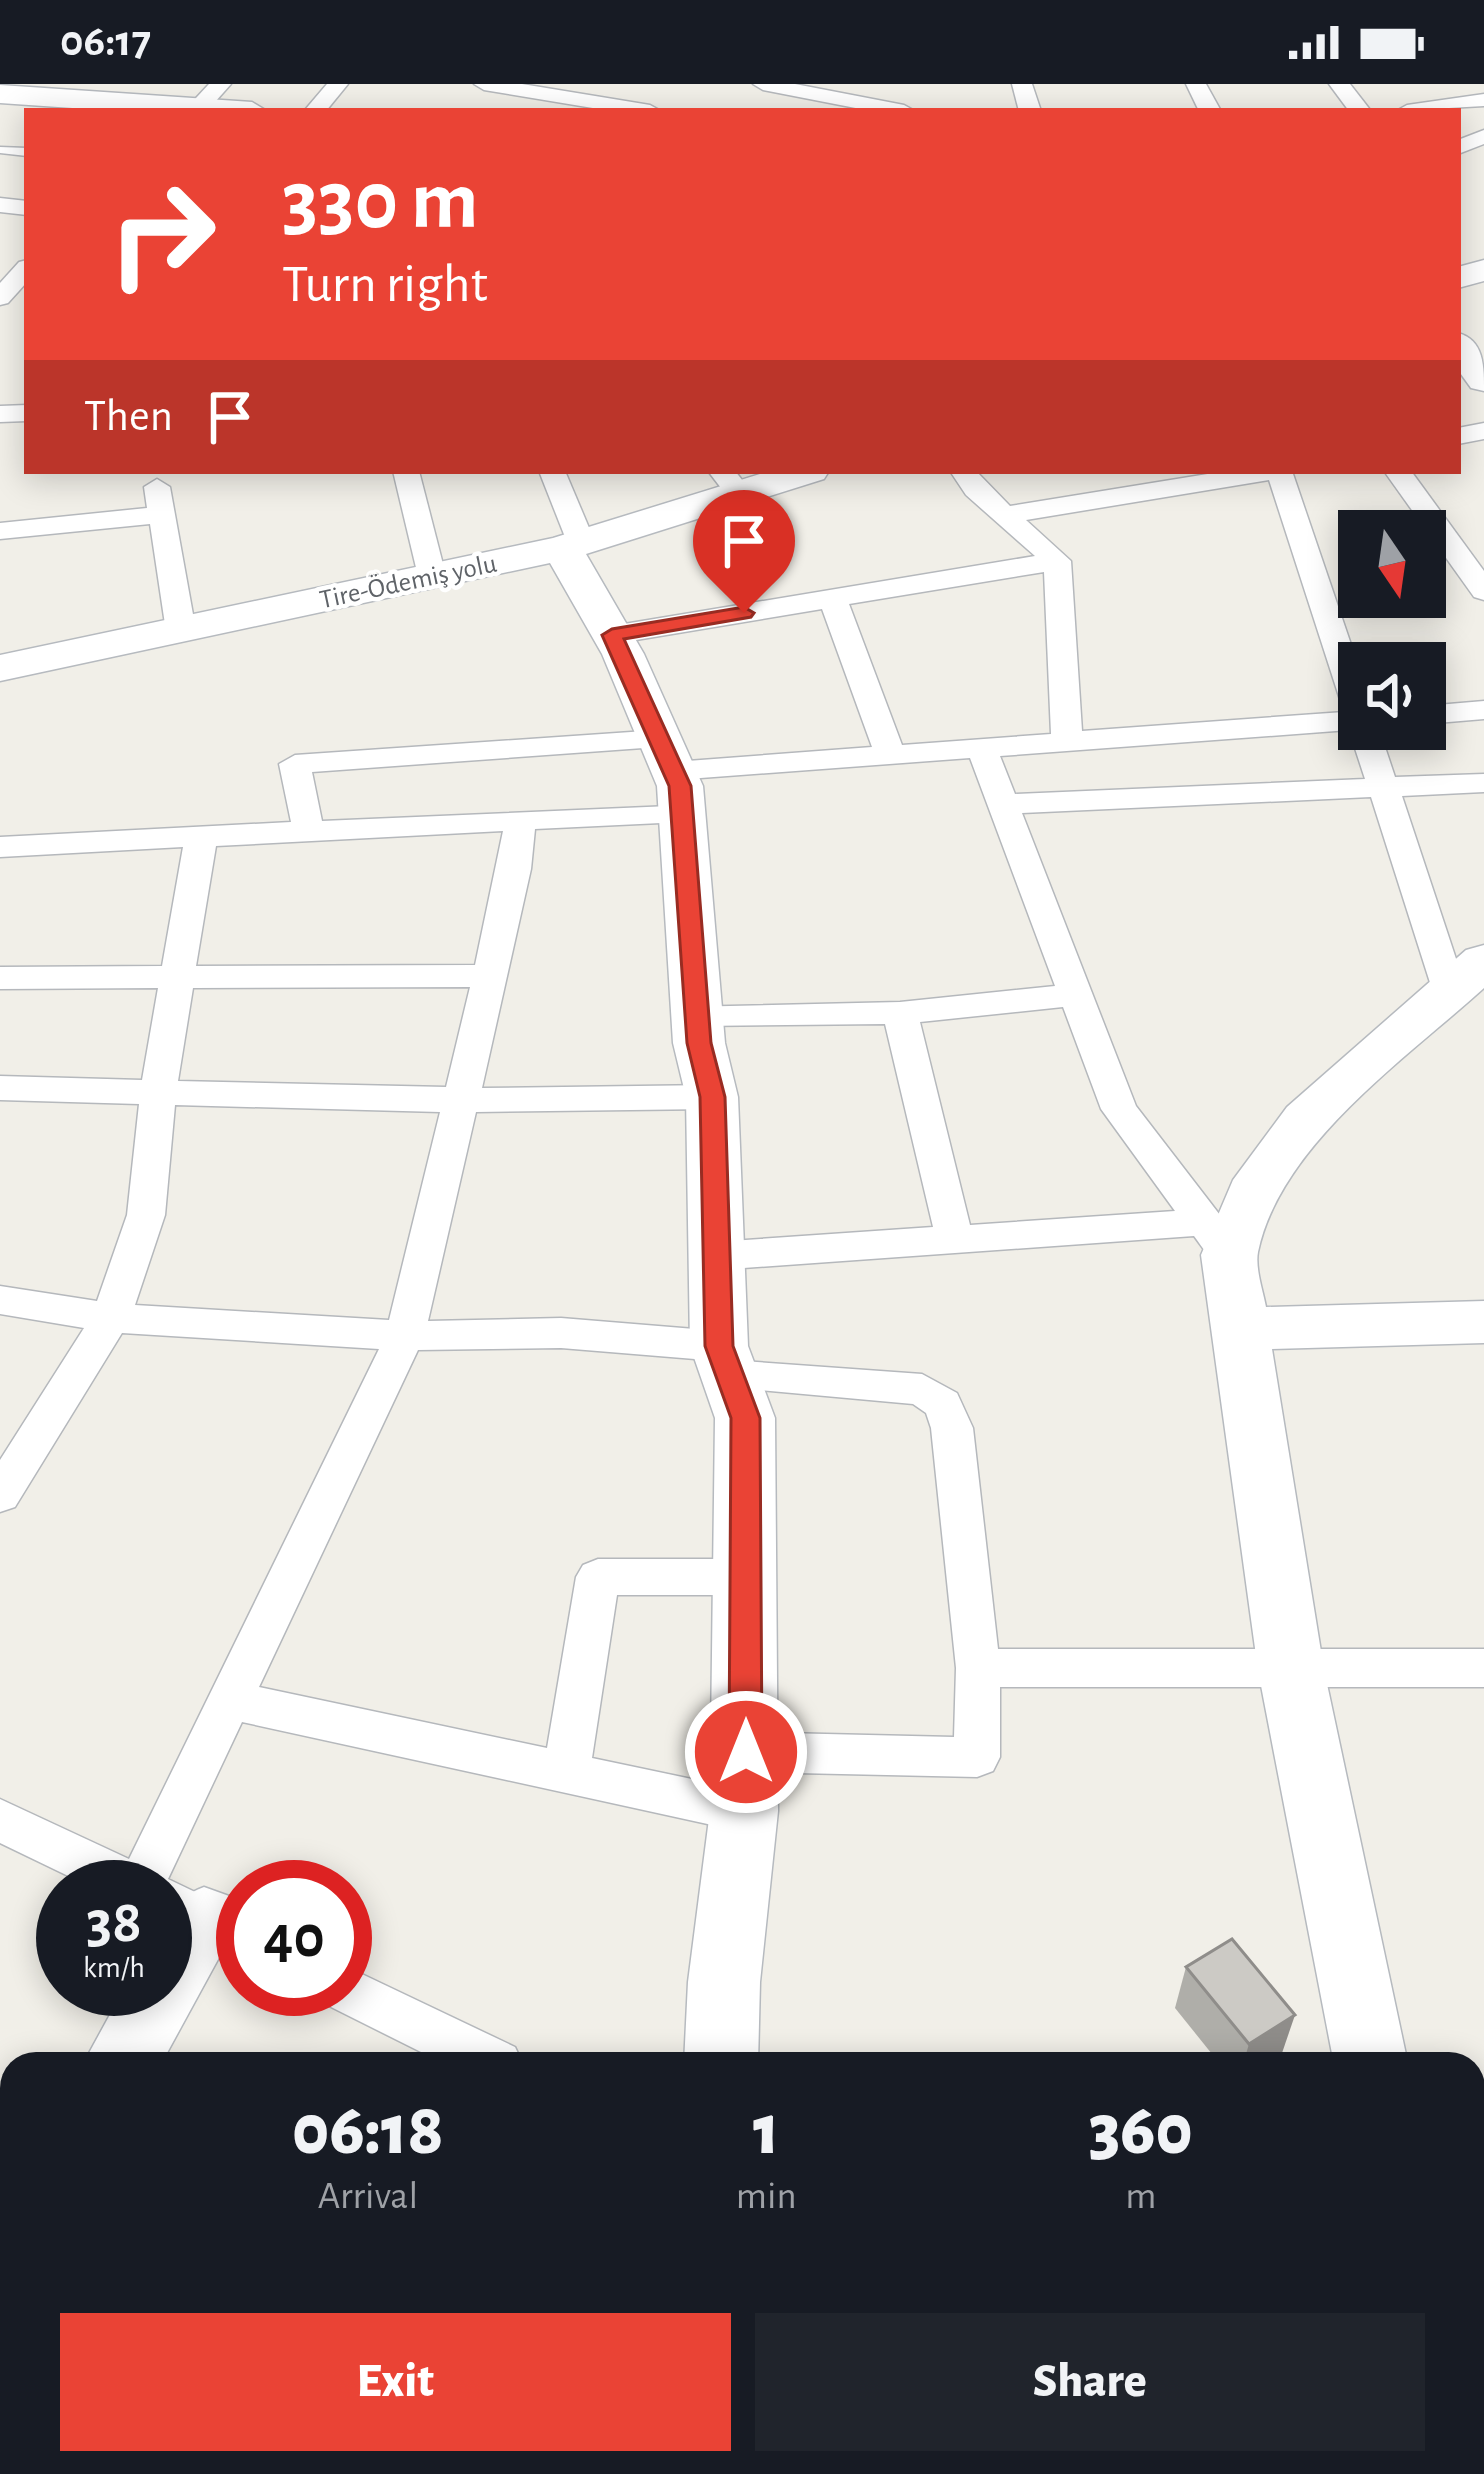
<!DOCTYPE html>
<html lang="en">
<head>
<meta charset="utf-8">
<style>
	body { margin:0; font-family:"Alegreya Sans",sans-serif; background:#20242c; color:#f1f3f6; height:100vh; display:flex; flex-direction:column; font-size:45px; white-space:nowrap }
	* { box-sizing:border-box; margin:0 }
	p { font-size:39px; color:#9ea1a6 }
	.icon { flex:none; width:66px; height:66px; fill:none; stroke:currentColor; stroke-width:2; stroke-linecap:round; stroke-linejoin:round }
	.map { position:relative; flex:1; overflow:hidden }
	.details { position:absolute; left:0px; top:1968px; width:1485px; height:423px; display:flex; flex-direction:column; background:#171b24; border-radius:36px 36px 0 0; box-shadow:0 6px 30px #0003 }
	.details>* { flex:none }
	.hud { position:absolute; left:24px; top:24px; width:1437px; height:366px; border-radius:0px; box-shadow:0 6px 30px #0003; background:#ea4335; color:#fff; overflow:hidden }
	.needle { width:78px; rotate:167deg }
	.controls { position:absolute; left:1338px; top:426px; display:grid; gap:24px }
	.controls a { display:grid; place-items:center; width:108px; height:108px; border-radius:0px; background:#171b24; box-shadow:0 6px 30px #0003; font-size:60px }
	.speed { position:absolute; left:36px; top:1776px; display:flex; gap:24px; font-size:60px; font-weight:700; text-align:center }
	.speed>* { display:grid; place-content:center; width:156px; height:156px; border-radius:50%; background:#171b24; box-shadow:0 6px 30px #0003; line-height:1 }
	.speed small { font-size:30px; font-weight:400 }
	.speed .limit { border:18px solid #d22; background:#fff; color:#111 }
	.pin { position:absolute; display:grid; place-items:center; width:102px; height:102px; color:#fff; margin:-123px -51px; border-radius:50% 50% 50% 0; rotate:-45deg; box-shadow:0 0 12px #0007 }
	.pin .icon { rotate:45deg }
	.me { position:absolute; width:132px; margin:-66px; rotate:0deg; stroke-linejoin:round; filter:drop-shadow(0 0 9px #0008) }
	.turn { display:flex; align-items:center; gap:42px; height:252px; padding:0 60px; font-size:54px }
	.turn .icon { width:156px; height:156px; stroke-width:2.5 }
	.turn b { display:block; font-size:84px; line-height:102px }
	.then { display:flex; align-items:center; height:114px; padding:0 60px; background:#0003; gap:24px; font-size:45px }
	.eta { display:flex; justify-content:space-evenly; align-items:center; height:204px; text-align:center }
	.eta b { font-size:72px; font-weight:800; line-height:84px }
	.button { display:flex; gap:24px; margin-top:auto; padding:24px 60px }
	.button a { flex:1; height:138px; border-radius:0px; background:#ea4335; color:#fff; font-size:48px; font-weight:800; line-height:138px; text-align:center }
	.button a+a { background:#20242c; color:#f1f3f6 }
	.status { display:flex; justify-content:space-between; align-items:center; height:84px; padding:0 60px; background:#171b24; direction:ltr }
	.status svg { height:33px; fill:currentColor }
	.map>svg:first-child { display:block }
	.lines { fill:none; stroke-linecap:round; stroke-linejoin:round }
	.lane-casing { stroke:#b5b8bc; stroke-width:3 }
	.street-casing { stroke:#b5b8bc; stroke-width:3 }
	.secondary-casing { stroke:#b6babf; stroke-width:3 }
	.lane { fill:#fff; fill-rule:evenodd }
	.street { fill:#fff; fill-rule:evenodd }
	.secondary { fill:#fff; fill-rule:evenodd }
	.wall { fill:#afaea9 }
	.shaded-wall { fill:#8f8d8a }
	.building { fill:#cccac5; stroke:#8f8d8a; stroke-width:3 }
	.route { fill:#ea4335; stroke:#982c22; stroke-width:3 }
	.labels { text-anchor:middle; stroke-width:9; stroke-linejoin:round; paint-order:stroke }
	.far-street-label { font-size:27px; fill:#5f6368; stroke:#fff }
</style>
</head>
<body>
<div class="status"><b>06:17</b><svg viewBox="0 0 49 12"><path d="M0 12V9h3v3zM5 12V6h3v6zM10 12V3h3v9zM15 12V0h3v12zM26 1h20v11H26zM47 4h2v5h-2z"/></svg></div>
<div class="map">
<svg width="1484" height="2390" viewBox="0 0 1484 2390">
	<rect width="100%" height="100%" fill="#f1efe8"/>
	<g class="lines">
		<!-- lane casing -->
		<g class="lane-casing">
			<polygon id="lane" points="0,63 27,64 27,72 0,69"/>
		</g>
		<!-- street casing -->
		<g class="street-casing">
			<g id="street">
				<polygon points="209,0 231,0 207,27 184,27"/>
				<polygon points="327,0 348,0 326,27 304,27"/>
				<polygon points="474,0 522,0 650,21 661,27 611,27 484,6"/>
				<polygon points="753,0 795,0 904,21 915,27 871,27 763,6"/>
				<polygon points="1012,0 1032,0 1041,27 1019,27"/>
				<polygon points="1186,0 1206,0 1221,27 1199,27"/>
				<polygon points="1329,0 1350,0 1371,27 1349,27"/>
				<polygon points="1484,10 1484,22 1396,27 1407,21"/>
				<polygon points="1484,46 1484,60 1458,70 1458,56"/>
				<polygon points="0,114 27,117 27,131 0,128"/>
				<polygon points="27,176 27,198 8,219 0,221 0,199 19,178"/>
				<polygon points="27,321 27,337 0,338 0,322"/>
				<polygon points="1484,339 1484,355 1458,360 1458,344"/>
				<polygon points="393,387 419,387 446,492 442,498 422,498 418,492"/>
				<polygon points="539,387 565,387 595,458 591,464 581,466 567,458"/>
				<polygon points="708,387 735,387 754,411 741,419 731,417"/>
				<path d="M950 387H976L1010 422 1226 387H1292L1359 584V645H1379L1395 693 1484 690V708L1402 712 1467 908 1462 916H1438L1433 908 1371 713 1022 729 1136 1022 1243 1161 1248 1171 1243 1181C1216 1189 1209 1172 1194 1152L716 1186 702 1182 697 1172 702 1162 716 1158 933 1143 885 940 697 942 685 939 680 931 685 923 900 918 1055 902 970 674 674 696 658 687 674 678 872 663 822 525 612 560 597 551 612 542 1035 472 966 411ZM1269 396 1344 628 1082 647 1071 477 1026 436ZM1044 488 1051 650 902 661 849 520ZM1349 646 1365 695 1015 710 1000 672ZM1063 923 1101 1025 1175 1127 970 1141 920 938Z"/>
				<polygon points="1384,387 1411,387 1484,487 1484,516 1474,513"/>
				<polygon points="157,395 170,403 196,547 191,553 171,553 166,547 150,440 0,455 0,439 147,424 144,403"/>
				<polygon points="1484,617 1484,635 1425,640 1425,622"/>
				<path d="M660 646 675 655 671 662 312 688 322 737 693 721 698 728 693 735 682 738 535 745 531 785 482 1004 712 1001 725 1004 730 1013 725 1022 712 1025 476 1028 428 1237 561 1234 719 1247 733 1252 739 1262 733 1272 719 1277 561 1264 418 1266 259 1603 547 1664 576 1493 583 1481 598 1475H747L762 1481 769 1493 762 1505 747 1511H617L592 1674 744 1706 761 1712 768 1727 761 1742 744 1748 242 1638 168 1795 243 1831V1877L165 1840V1803H91L0 1759V1715L129 1775 379 1265 122 1249 15 1423 0 1428V1376L84 1244 0 1230V1202L97 1217 127 1131 139 1020 0 1016V992L142 996 158 904 0 905V883L162 882 183 763 0 773V753L291 738 279 680 295 671ZM503 747 475 881 196 882 216 762ZM470 903 446 1003 178 997 193 904ZM175 1021 440 1028 389 1236 135 1221 165 1131Z"/>
				<polygon points="729,1276 922,1290 957,1309 973,1344 998,1565 1484,1565 1484,1603 1000,1603 1000,1673 993,1687 977,1693 746,1688 730,1682 723,1668 730,1654 746,1648 954,1653 956,1584 931,1344 926,1329 913,1320 715,1302 709,1291 715,1280"/>
				<polygon points="345,1882 515,1963 523,1980 445,1980 327,1921 320,1905 345,1905"/>
				<polygon points="875,2379 933,2379 934,2390 876,2390"/>
			</g>
		</g>
		<!-- secondary casing -->
		<g class="secondary-casing">
			<g id="secondary">
				<polygon points="0,1 252,18 267,27 116,27 0,19"/>
				<polygon points="1484,176 1484,197 1458,204 1458,183"/>
				<path d="M1458 249C1484 256 1484 282 1484 307L1471 304 1458 286Z"/>
				<polygon points="770,387 829,387 824,395 586,470 644,570 703,702 725,959 738,1013 748,1262 775,1334 778,1727 760,1898 758,1980 684,1980 688,1898 710,1727 715,1334 690,1262 686,1013 673,959 657,702 602,570 550,479 0,597 0,571 553,454"/>
				<path d="M1484 861V904C1407 974 1280 1061 1258 1168 1255 1184 1263 1207 1266 1223L1484 1217V1259L1272 1265 1324 1586 1408 1980H1334L1258 1586 1201 1171 1233 1096 1287 1023 1466 866Z"/>
				<path d="M204 1803 229 1812 240 1835 161 1980H83L124 1905H165C165 1858 153 1822 204 1803Z"/>
				<polygon points="1473,2124 1484,2128 1484,2206 1473,2202"/>
				<polygon points="12,2228 12,2343 0,2348 0,2233"/>
				<polygon points="1473,2345 1484,2349 1484,2390 1416,2390 1413,2379 1473,2379"/>
			</g>
		</g>
		<!-- lane -->
		<use href="#lane" class="lane"/>
		<!-- street -->
		<use href="#street" class="street"/>
		<!-- secondary -->
		<use href="#secondary" class="secondary"/>
	</g>
	<!-- wall -->
	<polygon class="wall" points="1186,1883 1281,1972 1269,1980 1220,1980 1175,1924"/>
	<!-- shaded-wall -->
	<polygon class="shaded-wall" points="1295,1931 1281,1972 1269,1980 1243,1980 1249,1960"/>
	<!-- building -->
	<polygon class="building" points="1232,1855 1295,1931 1249,1960 1186,1883"/>
	<!-- route -->
	<polygon class="route" points="744,523 754,529 751,533 624,555 691,702 711,959 725,1013 733,1262 760,1334 762,1668 757,1677 746,1682 734,1677 729,1668 731,1334 705,1262 700,1013 687,959 669,702 602,551 612,545"/>
	<g class="labels">
		<!-- far-street labels -->
		<g class="far-street-label">
			<text transform="translate(408 497) rotate(-12)" y="9">Tire-Ödemiş yolu</text>
		</g>
	</g>
</svg>
<div class="controls">
<a><svg class="needle" viewBox="-14 -14 28 28"><path d="M0-13l5 13h-10z" fill="#e53935"/><path d="M0 13l5-13h-10z" fill="#9ea1a6"/></svg></a>
<a><svg class="icon" aria-label="sound" viewBox="0 0 24 24"><path d="M4 9h4l5-4v14l-5-4H4zM17 9q2 3 0 6"/></svg></a>
</div>
<div class="speed"><div>38<small>km/h</small></div><div class="limit">40</div></div>
<div class="pin" style="left:744px;top:529px;background:#d93025"><svg class="icon" aria-label="arrive" viewBox="0 0 24 24"><path d="M6 21V4h12l-3 4 3 4H6"/></svg></div>
<svg class="me" style="left:746px;top:1668px" viewBox="-20 -20 40 40"><circle r="17" fill="#ea4335" stroke="#fff" stroke-width="3"/><path d="M0-11L8 9 0 5-8 9z" fill="#fff"/></svg>
<div class="hud">
<div class="turn"><svg class="icon" aria-label="right" viewBox="0 0 24 24"><path d="M7 20v-9h11M14 6l5 5-5 5"/></svg><div><b>330 m</b>Turn right</div></div>
<div class="then">Then<svg class="icon" aria-label="arrive" viewBox="0 0 24 24"><path d="M6 21V4h12l-3 4 3 4H6"/></svg></div>
</div>
<section class="details">
<div class="eta">
<div><b>06:18</b><p>Arrival</p></div>
<div><b>1</b><p>min</p></div>
<div><b>360</b><p>m</p></div>
</div>
<div class="button"><a>Exit</a><a>Share</a></div>
</section>
</div>
</body>
</html>
